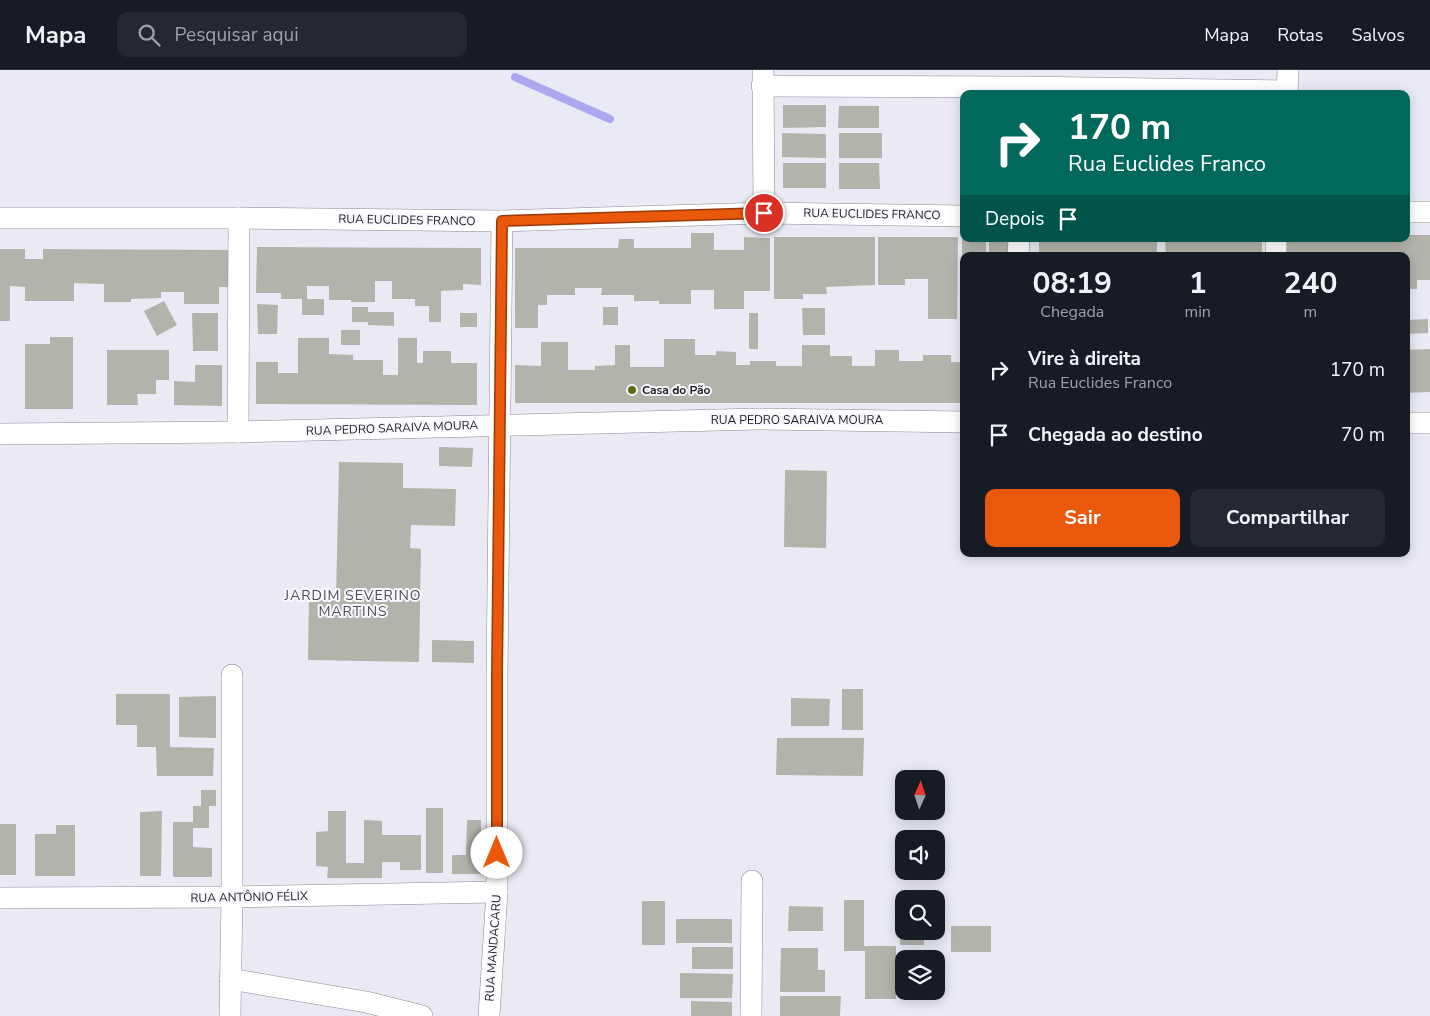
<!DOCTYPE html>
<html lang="pt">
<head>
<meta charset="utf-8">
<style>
	body { margin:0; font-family:"Nunito Sans",sans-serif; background:#242831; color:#f1f3f6; height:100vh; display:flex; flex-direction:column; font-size:19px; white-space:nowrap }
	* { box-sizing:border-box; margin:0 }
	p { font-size:16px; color:#9ea1a6 }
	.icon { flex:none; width:28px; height:28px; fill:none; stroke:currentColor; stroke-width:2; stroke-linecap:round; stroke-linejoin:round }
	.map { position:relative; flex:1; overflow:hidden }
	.sheet { position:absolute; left:960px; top:182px; width:450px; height:305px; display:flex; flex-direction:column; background:#171b24; border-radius:10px; box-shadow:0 2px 12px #0003 }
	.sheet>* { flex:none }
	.top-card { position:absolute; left:960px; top:20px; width:450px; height:152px; border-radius:10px; box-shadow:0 2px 12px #0003; background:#00695c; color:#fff; overflow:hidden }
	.needle { width:32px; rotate:3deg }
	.tools { position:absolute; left:895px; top:700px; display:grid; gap:10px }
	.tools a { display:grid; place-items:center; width:50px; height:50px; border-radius:10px; background:#171b24; box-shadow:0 2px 12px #0003; font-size:25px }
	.pin { position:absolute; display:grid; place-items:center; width:42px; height:42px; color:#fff; margin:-21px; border:2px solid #fff; border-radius:50%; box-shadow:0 1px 5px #0007 }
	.me { position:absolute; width:55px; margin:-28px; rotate:0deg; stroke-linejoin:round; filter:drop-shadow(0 0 4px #0008) }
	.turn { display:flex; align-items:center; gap:18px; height:105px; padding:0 25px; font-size:22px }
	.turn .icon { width:65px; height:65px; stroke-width:2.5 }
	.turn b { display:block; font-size:35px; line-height:42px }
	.then { display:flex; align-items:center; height:48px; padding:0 25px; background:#0003; gap:10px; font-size:19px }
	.eta { display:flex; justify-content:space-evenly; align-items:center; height:85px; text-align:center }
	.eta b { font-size:30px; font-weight:700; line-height:35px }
	.cta { display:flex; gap:10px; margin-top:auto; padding:10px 25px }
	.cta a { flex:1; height:58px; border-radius:10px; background:#ea580c; color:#fff; font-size:20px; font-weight:700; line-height:58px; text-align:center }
	.cta a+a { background:#242831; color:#f1f3f6 }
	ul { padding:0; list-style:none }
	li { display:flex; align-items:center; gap:15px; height:65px; padding:0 25px }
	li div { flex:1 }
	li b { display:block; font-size:19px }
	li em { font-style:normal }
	header { display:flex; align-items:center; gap:30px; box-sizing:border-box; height:70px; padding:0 25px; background:#171b24; border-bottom:1px solid #363941 }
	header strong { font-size:24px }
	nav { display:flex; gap:28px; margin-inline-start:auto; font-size:18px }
	.search { width:350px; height:45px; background:#242831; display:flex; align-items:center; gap:12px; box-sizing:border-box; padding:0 18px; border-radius:10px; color:#9ea1a6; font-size:19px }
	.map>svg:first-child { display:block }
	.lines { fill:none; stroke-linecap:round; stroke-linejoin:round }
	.stream { stroke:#aca8ef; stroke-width:8 }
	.building { fill:#b2b4ab }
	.minor-casing { stroke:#898992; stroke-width:22 }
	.minor { stroke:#fff; stroke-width:21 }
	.route-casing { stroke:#983908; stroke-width:12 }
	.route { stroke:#ea580c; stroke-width:9 }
	.poi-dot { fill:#5e6c15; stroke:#f8f8fe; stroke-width:2 }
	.labels { text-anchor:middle; stroke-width:4; stroke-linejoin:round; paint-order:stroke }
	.street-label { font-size:12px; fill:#1b1b1f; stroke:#f8f8fe }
	.poi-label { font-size:12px; font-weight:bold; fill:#1b1b1f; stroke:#f8f8fe; text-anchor:start }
	.neighbourhood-label { font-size:14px; letter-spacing:1px; fill:#4b4b52; stroke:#f8f8fe }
</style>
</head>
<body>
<header>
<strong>Mapa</strong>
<div class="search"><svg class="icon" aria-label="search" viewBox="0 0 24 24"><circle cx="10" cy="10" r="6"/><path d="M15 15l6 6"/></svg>Pesquisar aqui</div>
<nav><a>Mapa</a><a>Rotas</a><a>Salvos</a></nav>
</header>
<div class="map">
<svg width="1430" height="946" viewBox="0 0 1430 946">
	<rect width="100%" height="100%" fill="#eaeaf4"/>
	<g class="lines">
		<!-- stream -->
		<polyline class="stream" points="515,7 610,49"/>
	</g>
	<!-- building -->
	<g class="building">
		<polygon points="783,35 826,35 826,57 783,58"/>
		<polygon points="839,36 879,36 879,58 838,58"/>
		<polygon points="782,63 826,64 826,88 782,87"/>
		<rect x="839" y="63" width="43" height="25"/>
		<rect x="783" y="93" width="43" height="25"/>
		<polygon points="839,93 879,93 880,119 839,119"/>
		<polygon points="691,163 714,163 714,180 744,180 744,167 770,168 770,221 744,221 744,239 714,239 714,220 691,220 691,234 659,234 659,231 634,231 634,225 601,225 602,218 575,218 575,225 547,225 547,235 538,235 538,258 515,258 515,178 618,178 619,169 634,169 634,178 691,178"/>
		<polygon points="1406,165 1430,165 1430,210 1417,210 1417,219 1406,219 1406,186 1286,186 1286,169 1406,169"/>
		<polygon points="774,167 875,167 875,215 826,217 827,224 803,224 803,229 774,229"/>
		<polygon points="878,167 958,167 957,249 928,249 928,209 905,209 905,215 878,215"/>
		<polygon points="962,167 964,167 964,169 986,169 986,186 964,186 964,218 962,218"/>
		<rect x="989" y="169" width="21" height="17"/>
		<rect x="1039" y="169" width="118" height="17"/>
		<polygon points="1165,169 1262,169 1262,186 1166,186"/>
		<polygon points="257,177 481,178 481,215 463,214 463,220 441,221 441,252 429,252 429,236 415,236 415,229 392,229 392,211 375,211 375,232 351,232 351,230 329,230 329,216 307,216 307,229 324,229 324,245 302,245 302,229 281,229 281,223 256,223"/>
		<polygon points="0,179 25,179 25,189 43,189 43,179 230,180 230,217 219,217 219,234 184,234 184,222 161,222 161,228 131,229 131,232 104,232 104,214 74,213 74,231 25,231 25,217 10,216 10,251 0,251"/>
		<polygon points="164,231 177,255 157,266 144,241"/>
		<polygon points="257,234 278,235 277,264 258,264"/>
		<polygon points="352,237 368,237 368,242 394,242 394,256 368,255 368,252 352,252"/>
		<rect x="603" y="237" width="15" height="18"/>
		<polygon points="802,238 825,238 825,265 803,265"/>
		<polygon points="192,243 218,243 218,281 193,281"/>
		<rect x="460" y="243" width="17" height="14"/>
		<rect x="749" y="243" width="9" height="36"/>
		<polygon points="1428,249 1428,263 1406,264 1406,250"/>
		<rect x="341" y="260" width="19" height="15"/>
		<polygon points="50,267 73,267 73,339 25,339 25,274 50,274"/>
		<polygon points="298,268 329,268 329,284 353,285 353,290 383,290 383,305 398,305 398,268 417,268 417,293 423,293 423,281 451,281 451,293 477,293 477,335 256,334 256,292 278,292 278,303 298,303"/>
		<polygon points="664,269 695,269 695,285 716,285 716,281 736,282 736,295 750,295 750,291 776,291 776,296 802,296 802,275 830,275 830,286 852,286 852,296 875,296 875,280 899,280 899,291 923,291 923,285 951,285 951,292 964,292 964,333 515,333 515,295 541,296 541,272 568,272 568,300 595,300 595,296 615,295 615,275 630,275 630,297 664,297"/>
		<polygon points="1430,279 1430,322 1406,323 1406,280"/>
		<polygon points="107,280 169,280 169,310 156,310 156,324 137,324 138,335 107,335"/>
		<polygon points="195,295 222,295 222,336 174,335 174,311 195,312"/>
		<polygon points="439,377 473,378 472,397 439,396"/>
		<polygon points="339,392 403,393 403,418 456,419 455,456 411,455 410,478 421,479 419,592 308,590 309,527 336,528"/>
		<polygon points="785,400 827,401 826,478 784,477"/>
		<polygon points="432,570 474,571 474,593 432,592"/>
		<rect x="842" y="619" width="21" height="41"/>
		<polygon points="116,624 170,624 170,677 214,678 213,706 157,706 156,677 137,677 137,655 116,655"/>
		<polygon points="216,626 216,668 179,667 179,627"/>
		<polygon points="791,628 830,629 829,656 791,656"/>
		<polygon points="777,668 864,668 863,706 776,705"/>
		<polygon points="201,720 216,720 216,736 209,736 209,758 193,758 193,777 212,778 212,807 173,807 173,752 193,752 193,736 201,736"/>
		<rect x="426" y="738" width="17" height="65"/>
		<polygon points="162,741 161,806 140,806 140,742"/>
		<polygon points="328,741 346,741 346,793 364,793 364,750 382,751 382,765 421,765 421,800 400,800 400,792 382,792 382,808 327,808 328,797 316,796 316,762 328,761"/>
		<polygon points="467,750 481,750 481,804 452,804 452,785 466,785"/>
		<rect x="0" y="754" width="16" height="51"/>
		<polygon points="56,755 75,755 75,806 35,806 35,764 56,764"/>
		<polygon points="844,830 864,830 864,876 896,876 896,929 865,929 865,881 844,881"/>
		<polygon points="900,830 904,830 904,861 924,861 924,875 900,875"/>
		<rect x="642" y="831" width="23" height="44"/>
		<polygon points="789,836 823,837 823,861 788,861"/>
		<rect x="676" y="849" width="56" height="24"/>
		<rect x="951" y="856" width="40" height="26"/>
		<rect x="692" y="877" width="41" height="22"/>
		<polygon points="781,878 818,878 818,900 825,900 825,922 780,922"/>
		<polygon points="680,903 733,904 732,928 680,928"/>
		<polygon points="780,926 841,926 840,946 780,946"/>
		<polygon points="691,931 732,932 732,946 691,946"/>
	</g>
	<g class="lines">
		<!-- minor casing -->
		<g class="minor-casing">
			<g id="minor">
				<polyline points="763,0 764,143"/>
				<polyline points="762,16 1023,17 1287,21"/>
				<polyline points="1287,24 1288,0"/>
				<polyline points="1406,142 1430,142"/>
				<polyline points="0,148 239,148 502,151 764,143 964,146"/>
				<polyline points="1018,186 1019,169"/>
				<polyline points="1276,186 1276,169"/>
				<polyline points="1406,353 1430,353"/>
				<polyline points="238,362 239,148"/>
				<polyline points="0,364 238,362 758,349 964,352"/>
				<polyline points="0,828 232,827 497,822"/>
				<polyline points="230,909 366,932 422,946"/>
				<polyline points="230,946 232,827 232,605"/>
				<polyline points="489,946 497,822 497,606 502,151"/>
				<polyline points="751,946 752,811"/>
			</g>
		</g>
		<!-- minor -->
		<use href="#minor" class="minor"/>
	</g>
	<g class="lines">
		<!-- route casing -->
		<g class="route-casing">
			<polyline id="route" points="497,783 497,606 502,151 764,143"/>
		</g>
		<!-- route -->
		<use href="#route" class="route"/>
	</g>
	<!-- markers -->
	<circle class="poi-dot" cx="632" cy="320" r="5"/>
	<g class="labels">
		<!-- street labels -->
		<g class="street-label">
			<text transform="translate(872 144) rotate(1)" y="4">RUA EUCLIDES FRANCO</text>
			<text transform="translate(407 150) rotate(1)" y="4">RUA EUCLIDES FRANCO</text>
			<text x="797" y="354">RUA PEDRO SARAIVA MOURA</text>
			<text transform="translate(392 358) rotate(-2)" y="4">RUA PEDRO SARAIVA MOURA</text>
			<text transform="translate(249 827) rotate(-1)" y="4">RUA ANTÔNIO FÉLIX</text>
			<text transform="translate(493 878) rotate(-86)" y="4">RUA MANDACARU</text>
		</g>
		<!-- poi labels -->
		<g class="poi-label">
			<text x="642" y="324">Casa do Pão</text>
		</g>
		<!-- neighbourhood labels -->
		<g class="neighbourhood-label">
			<text x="353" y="530">JARDIM SEVERINO<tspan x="353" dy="16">MARTINS</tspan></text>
		</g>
	</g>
</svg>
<div class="tools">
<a><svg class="needle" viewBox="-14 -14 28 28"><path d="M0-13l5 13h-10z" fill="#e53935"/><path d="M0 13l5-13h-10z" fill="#9ea1a6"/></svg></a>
<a><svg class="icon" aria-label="sound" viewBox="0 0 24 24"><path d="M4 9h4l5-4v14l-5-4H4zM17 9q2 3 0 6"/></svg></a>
<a><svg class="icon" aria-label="search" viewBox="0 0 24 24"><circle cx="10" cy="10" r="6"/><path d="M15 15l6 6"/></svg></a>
<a><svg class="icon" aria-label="layers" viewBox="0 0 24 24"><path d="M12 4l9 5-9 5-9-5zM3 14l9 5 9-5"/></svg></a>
</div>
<div class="pin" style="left:764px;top:143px;background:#d93025"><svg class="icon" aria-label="arrive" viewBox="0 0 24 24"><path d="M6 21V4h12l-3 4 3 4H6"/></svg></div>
<svg class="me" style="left:497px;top:783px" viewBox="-20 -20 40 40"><circle r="19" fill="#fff"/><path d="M0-13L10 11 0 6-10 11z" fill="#ea580c"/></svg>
<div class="top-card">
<div class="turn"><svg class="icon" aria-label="right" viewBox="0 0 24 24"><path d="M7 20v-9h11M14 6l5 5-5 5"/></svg><div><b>170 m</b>Rua Euclides Franco</div></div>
<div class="then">Depois<svg class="icon" aria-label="arrive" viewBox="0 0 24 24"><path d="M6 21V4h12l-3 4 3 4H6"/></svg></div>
</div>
<section class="sheet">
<div class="eta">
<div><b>08:19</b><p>Chegada</p></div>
<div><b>1</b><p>min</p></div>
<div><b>240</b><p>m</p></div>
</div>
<ul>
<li><svg class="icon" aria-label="right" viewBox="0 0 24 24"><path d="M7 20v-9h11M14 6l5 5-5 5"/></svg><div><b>Vire à direita</b><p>Rua Euclides Franco</p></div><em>170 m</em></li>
<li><svg class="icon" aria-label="arrive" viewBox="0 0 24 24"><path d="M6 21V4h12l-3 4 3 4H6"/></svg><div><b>Chegada ao destino</b></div><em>70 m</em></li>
</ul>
<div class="cta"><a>Sair</a><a>Compartilhar</a></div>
</section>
</div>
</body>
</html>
